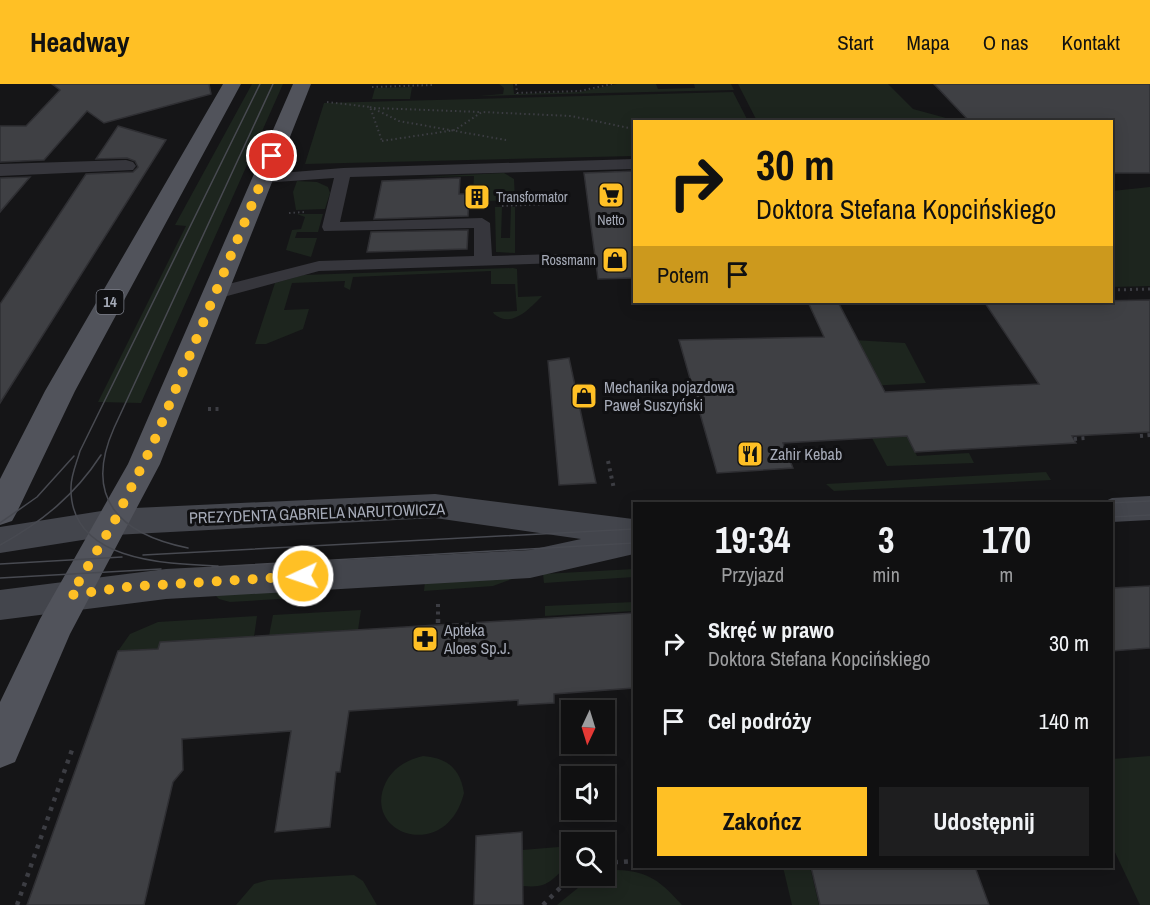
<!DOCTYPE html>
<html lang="pl">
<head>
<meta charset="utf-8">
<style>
	body { margin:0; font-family:"Archivo Narrow",sans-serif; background:#1e1e1f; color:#f1f3f6; height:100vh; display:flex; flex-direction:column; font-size:22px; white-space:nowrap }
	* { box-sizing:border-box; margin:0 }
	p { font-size:20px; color:#9c9d9f }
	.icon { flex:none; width:33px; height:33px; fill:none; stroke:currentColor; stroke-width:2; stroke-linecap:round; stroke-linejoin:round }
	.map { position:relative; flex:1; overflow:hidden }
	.details { position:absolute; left:633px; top:418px; width:480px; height:366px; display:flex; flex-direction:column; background:#101011; border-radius:0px; box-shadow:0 3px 15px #0003,0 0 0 2px #303031 }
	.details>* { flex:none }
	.hud { position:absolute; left:633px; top:36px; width:480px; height:183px; border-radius:0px; box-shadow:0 3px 15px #0003,0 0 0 2px #303031; background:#ffc025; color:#111; overflow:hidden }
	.needle { width:39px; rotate:184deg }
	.tools { position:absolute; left:561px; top:616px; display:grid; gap:12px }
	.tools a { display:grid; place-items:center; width:54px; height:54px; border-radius:0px; background:#101011; box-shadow:0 3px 15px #0003,0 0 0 2px #303031; font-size:30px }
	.pin { position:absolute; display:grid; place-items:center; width:51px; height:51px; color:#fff; margin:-26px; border:3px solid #fff; border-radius:50%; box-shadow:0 2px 6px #0007 }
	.me { position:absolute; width:66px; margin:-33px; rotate:267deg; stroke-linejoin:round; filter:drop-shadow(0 0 4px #0008) }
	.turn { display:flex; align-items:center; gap:21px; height:126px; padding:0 24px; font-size:27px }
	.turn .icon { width:78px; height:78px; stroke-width:2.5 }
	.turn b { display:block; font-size:42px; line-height:51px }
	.then { display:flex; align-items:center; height:57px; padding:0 24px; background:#0003; gap:12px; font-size:22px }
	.eta { display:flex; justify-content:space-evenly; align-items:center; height:102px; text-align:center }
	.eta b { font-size:36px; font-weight:700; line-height:42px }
	.button { display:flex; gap:12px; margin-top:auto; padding:12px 24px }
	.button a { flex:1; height:69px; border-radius:0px; background:#ffc025; color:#111; font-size:24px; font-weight:700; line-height:69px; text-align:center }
	.button a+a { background:#1e1e1f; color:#f1f3f6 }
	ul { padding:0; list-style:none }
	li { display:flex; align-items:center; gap:18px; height:78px; padding:0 24px }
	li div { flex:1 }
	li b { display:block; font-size:22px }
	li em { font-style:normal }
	header { display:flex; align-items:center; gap:36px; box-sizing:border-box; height:84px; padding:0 30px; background:#ffc025; color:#111 }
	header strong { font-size:28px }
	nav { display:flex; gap:33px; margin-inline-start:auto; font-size:21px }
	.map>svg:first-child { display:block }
	.green { fill:#1d251e }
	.building { fill:#3f4044; stroke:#2f2f33; stroke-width:1.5 }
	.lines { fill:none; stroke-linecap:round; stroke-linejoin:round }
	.path-far3 { stroke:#3c3d43; stroke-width:2; stroke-dasharray:1.5 3; stroke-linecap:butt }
	.path-far2 { stroke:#3c3d43; stroke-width:3; stroke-dasharray:2 4; stroke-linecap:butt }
	.path-far1 { stroke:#3c3d43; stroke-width:4; stroke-dasharray:3 4.5; stroke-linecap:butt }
	.path { stroke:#3c3d43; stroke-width:4.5; stroke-dasharray:4 6; stroke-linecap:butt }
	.lane { fill:#36363c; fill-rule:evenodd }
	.street { fill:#36363c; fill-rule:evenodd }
	.secondary { fill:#43454c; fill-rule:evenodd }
	.primary { fill:#51535b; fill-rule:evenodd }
	.tram { stroke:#484a51; stroke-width:1.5 }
	.route { stroke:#ffc025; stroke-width:10; stroke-dasharray:0 18 }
	.labels { text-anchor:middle; stroke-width:6; stroke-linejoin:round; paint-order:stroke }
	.far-poi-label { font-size:14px; fill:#a6abb8; stroke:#101012; text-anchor:start }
	.shield { fill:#101012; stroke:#797c86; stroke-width:1.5 }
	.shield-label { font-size:15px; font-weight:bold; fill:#a6abb8 }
	.poi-label { font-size:16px; fill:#a6abb8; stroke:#101012; text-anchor:start }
	.street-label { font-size:16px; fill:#a6abb8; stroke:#101012 }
</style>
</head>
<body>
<header>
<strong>Headway</strong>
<nav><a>Start</a><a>Mapa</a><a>O nas</a><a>Kontakt</a></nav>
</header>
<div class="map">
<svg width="1150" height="821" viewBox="0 0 1150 821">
	<rect width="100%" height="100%" fill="#151517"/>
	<!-- green -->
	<g class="green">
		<polygon points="252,0 283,0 141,319 98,318 186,142 175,141"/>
		<polygon points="499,0 513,0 514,10 580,8 617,0 656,0 658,5 695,4 694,0 731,0 734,6 479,12 503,10 504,4"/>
		<polygon points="738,0 888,0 913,25 957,37 757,37"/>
		<polygon points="412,3 410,15 372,15 375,4"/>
		<polygon points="733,8 748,37 634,38 634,72 305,80 324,19"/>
		<polygon points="504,89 514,95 515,116 485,117 485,109 473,109 474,92 418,93"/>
		<polygon points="297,97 317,98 328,103 330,109 325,125 296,126 293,108"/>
		<polygon points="1150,103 1150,202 1112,203 1112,107"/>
		<polygon points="495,123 502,123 501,154 510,154 511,123 515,123 515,169 496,168"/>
		<polygon points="297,130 323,130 318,148 297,148 295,154 317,154 311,173 286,166 292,146 301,145 305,133"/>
		<path d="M513 184 517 185 518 213 542 212C530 224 512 245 494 230L493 228 517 227 515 200H491V187L353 193 350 206 344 203 345 197 292 199 284 226 309 225 303 245 266 260H255L275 199 303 191Z"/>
		<polygon points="853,256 905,259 926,299 848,303"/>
		<polygon points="906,350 917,372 969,369 974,379 887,382 872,354"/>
		<polygon points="1046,388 1051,396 834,407 826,400"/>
		<polygon points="634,485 634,493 544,499 543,490"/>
		<polygon points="520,492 493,502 424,507 425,497"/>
		<polygon points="313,503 311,513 230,518 219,515 213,509"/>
		<polygon points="634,518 634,527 545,532 545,522"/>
		<polygon points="361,526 358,546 269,552 273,531"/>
		<polygon points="257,532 254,553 160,558 158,565 118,567 130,550 158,538"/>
		<path d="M423 672C447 674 460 684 464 709 446 780 360 750 386 698 394 683 407 676 423 672Z"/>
		<polygon points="1150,672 1150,821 1140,821 1112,762 1112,675"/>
		<path d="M571 762V779C552 794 550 805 523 802L522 766Z"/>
		<polygon points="783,783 810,783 819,821 792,821"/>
		<path d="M616 786C649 787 660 797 682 821H557L589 795Z"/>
		<polygon points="354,791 363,797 377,821 236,821 254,800 268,796"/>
	</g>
	<!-- building -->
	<g class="building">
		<polygon points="52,0 209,0 211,10 104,39 87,27 44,76 0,78 0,42 26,42 60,6"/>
		<polygon points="934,0 1150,0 1150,89 1112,89 1112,38 970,38"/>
		<polygon points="118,42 166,56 0,319 0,220 86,90 133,88 138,83 135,77 127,74 96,75"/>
		<polygon points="634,87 634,194 598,195 584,89"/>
		<polygon points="30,93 0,128 0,94"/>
		<polygon points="460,94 459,110 469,110 468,132 374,135 382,97"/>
		<polygon points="468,146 467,165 367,168 371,148"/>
		<polygon points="1150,216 1150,348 1072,352 1076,359 915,368 907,352 783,359 793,384 717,389 679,256 824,253 808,218 838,218 885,308 1039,300 985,219"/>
		<polygon points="569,274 596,399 559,401 548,277"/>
		<polygon points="1150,502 1150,564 1112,567 1112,504"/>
		<polygon points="634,529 634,604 554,610 554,619 518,621 518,616 349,627 340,688 336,688 330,743 275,748 291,647 182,655 183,686 173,698 144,821 27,821 118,567 158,565 160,558"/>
		<polygon points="522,748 523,821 474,821 476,752"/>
		<polygon points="811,783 975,783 989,821 820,821"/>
	</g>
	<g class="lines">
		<!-- path-far3 -->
		<g class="path-far3">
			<polyline points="516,0 517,9 580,7 612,0"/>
			<polyline points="372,3 433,1"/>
			<polyline points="327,18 370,23 382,57"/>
			<polyline points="370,23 399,37 506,56"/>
			<polyline points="374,24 480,28"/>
			<polyline points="382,57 455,46 482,28 571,32 629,44"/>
			<polyline points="502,122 549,120"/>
			<polyline points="289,129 305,128"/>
		</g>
		<!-- path-far2 -->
		<polyline class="path-far2" points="1112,206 1150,205"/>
		<!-- path-far1 -->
		<g class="path-far1">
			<polyline points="208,325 221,325"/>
			<polyline points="1140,352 1150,351"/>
			<polyline points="1074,355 1086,354"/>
			<polyline points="608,377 614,405"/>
			<polyline points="438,520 438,536"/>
		</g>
		<!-- path -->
		<g class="path">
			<polyline points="438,535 438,541"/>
			<polyline points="604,779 634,777"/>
			<polyline points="17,821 73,663"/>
			<polyline points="543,821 572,792"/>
		</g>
		<!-- lane -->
		<polygon class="lane" points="634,75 634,85 350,93 340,138 482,134 490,139 492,172 554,170 560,171 563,175 560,179 319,187 216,215 207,209 209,205 319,177 474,172 474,144 324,147 322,143 334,94 262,99 254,94 256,91 343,84"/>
		<!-- street -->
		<polygon class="street" points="126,76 133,78 136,82 133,86 0,92 0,80"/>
		<!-- secondary -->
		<g class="secondary">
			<polygon points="435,410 633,435 634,470 530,494 166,515 0,536 0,506 166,485 530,466 581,455 435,434 114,451 0,469 0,443 114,425"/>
			<polygon points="1150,412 1150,436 1112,438 1112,420 1099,420 1112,414"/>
		</g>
		<!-- primary -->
		<g class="primary">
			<polygon points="223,0 241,0 75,307 17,428 12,437 0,441 0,395 45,307"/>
			<polygon points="293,0 311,0 160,380 70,550 15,678 0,684 0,618 40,535 128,380"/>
		</g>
		<!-- tram -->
		<g class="tram">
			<polyline points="1089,420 1150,417"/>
			<polyline points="1112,433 1150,431"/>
			<polyline points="0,439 37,413 74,372"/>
			<path d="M0 461C42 438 75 411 101 371"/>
			<path d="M188 464C119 450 83 414 114 344L273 0"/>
			<polyline points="143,471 634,445"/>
			<polyline points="0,480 122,473"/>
			<path d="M218 482C164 480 69 477 71 403 71 391 77 378 80 367L260 0"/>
			<polyline points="212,483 634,459"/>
			<polyline points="0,494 161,485"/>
		</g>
	</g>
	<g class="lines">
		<!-- route -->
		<polyline class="route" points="272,72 153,360 114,438 71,511 126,503 303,492"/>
	</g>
	<!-- icons -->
	<defs>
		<g id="supermarket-square" transform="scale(1.35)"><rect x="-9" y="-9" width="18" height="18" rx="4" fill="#ffc025" stroke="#101012"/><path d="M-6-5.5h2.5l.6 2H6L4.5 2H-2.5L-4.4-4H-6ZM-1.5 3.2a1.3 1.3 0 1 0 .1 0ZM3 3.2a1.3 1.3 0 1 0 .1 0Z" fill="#111"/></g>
		<g id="building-square" transform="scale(1.35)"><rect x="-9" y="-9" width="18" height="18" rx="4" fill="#ffc025" stroke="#101012"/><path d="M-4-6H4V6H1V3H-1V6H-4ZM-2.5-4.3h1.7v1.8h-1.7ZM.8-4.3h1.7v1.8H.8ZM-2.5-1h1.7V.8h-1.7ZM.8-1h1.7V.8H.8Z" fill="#111"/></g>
		<g id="shop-square" transform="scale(1.35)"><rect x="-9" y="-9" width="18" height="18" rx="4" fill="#ffc025" stroke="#101012"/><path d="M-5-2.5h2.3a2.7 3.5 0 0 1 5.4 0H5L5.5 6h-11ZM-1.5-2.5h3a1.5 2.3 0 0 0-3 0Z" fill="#111"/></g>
		<g id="restaurant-square" transform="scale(1.35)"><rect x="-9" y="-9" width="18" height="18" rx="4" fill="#ffc025" stroke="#101012"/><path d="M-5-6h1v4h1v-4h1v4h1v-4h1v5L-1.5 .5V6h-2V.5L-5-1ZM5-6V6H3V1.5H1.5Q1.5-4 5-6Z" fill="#111"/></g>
		<g id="pharmacy-square" transform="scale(1.35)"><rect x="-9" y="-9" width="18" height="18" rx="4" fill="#ffc025" stroke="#101012"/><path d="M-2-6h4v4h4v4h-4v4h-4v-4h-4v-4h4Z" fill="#111"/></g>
	</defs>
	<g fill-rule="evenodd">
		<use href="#supermarket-square" x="611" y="111"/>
		<use href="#building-square" x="477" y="113"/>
		<use href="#shop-square" x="615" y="176"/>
		<use href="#shop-square" x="584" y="312"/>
		<use href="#restaurant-square" x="750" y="370"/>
		<use href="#pharmacy-square" x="425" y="555"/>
	</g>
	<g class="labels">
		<!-- far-poi labels -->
		<g class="far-poi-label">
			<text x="496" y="118">Transformator</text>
			<text x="611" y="141" text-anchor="middle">Netto</text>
			<text x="596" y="181" text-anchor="end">Rossmann</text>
		</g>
		<!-- shield labels -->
		<rect class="shield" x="96.5" y="206" width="27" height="24" rx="4.5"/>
		<g class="shield-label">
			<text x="110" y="223">14</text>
		</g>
		<!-- poi labels -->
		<g class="poi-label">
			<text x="604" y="309">Mechanika pojazdowa<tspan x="604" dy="18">Paweł Suszyński</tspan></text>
			<text x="770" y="376">Zahir Kebab</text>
			<text x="444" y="552">Apteka<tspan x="444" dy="18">Aloes Sp.J.</tspan></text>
		</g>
		<!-- street labels -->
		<g class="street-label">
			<text transform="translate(317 429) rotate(-2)" y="6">PREZYDENTA GABRIELA NARUTOWICZA</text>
		</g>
	</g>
</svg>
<div class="tools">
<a><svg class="needle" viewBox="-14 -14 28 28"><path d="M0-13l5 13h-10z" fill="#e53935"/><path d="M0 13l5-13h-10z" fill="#9c9d9f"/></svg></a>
<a><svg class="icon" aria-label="sound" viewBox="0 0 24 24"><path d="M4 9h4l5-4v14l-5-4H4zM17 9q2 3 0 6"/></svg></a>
<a><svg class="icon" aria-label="search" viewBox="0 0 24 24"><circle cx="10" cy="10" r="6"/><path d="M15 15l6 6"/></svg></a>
</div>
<div class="pin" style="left:272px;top:72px;background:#d93025"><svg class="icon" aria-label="arrive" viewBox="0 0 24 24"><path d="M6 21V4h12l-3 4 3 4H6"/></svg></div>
<svg class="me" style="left:303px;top:492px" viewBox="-20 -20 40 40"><circle r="17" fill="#ffc025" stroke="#fff" stroke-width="3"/><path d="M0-11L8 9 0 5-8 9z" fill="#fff"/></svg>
<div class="hud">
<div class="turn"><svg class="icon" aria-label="right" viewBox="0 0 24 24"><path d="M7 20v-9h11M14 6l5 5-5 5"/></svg><div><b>30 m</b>Doktora Stefana Kopcińskiego</div></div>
<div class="then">Potem<svg class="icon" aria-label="arrive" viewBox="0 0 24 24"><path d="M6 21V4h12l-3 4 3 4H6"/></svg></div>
</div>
<section class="details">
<div class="eta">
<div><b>19:34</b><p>Przyjazd</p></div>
<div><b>3</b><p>min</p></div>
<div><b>170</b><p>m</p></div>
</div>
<ul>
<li><svg class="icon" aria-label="right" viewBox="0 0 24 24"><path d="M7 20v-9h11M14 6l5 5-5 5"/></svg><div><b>Skręć w prawo</b><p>Doktora Stefana Kopcińskiego</p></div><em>30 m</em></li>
<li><svg class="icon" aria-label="arrive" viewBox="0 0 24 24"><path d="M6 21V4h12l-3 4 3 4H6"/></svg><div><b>Cel podróży</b></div><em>140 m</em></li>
</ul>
<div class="button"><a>Zakończ</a><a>Udostępnij</a></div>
</section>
</div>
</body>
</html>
